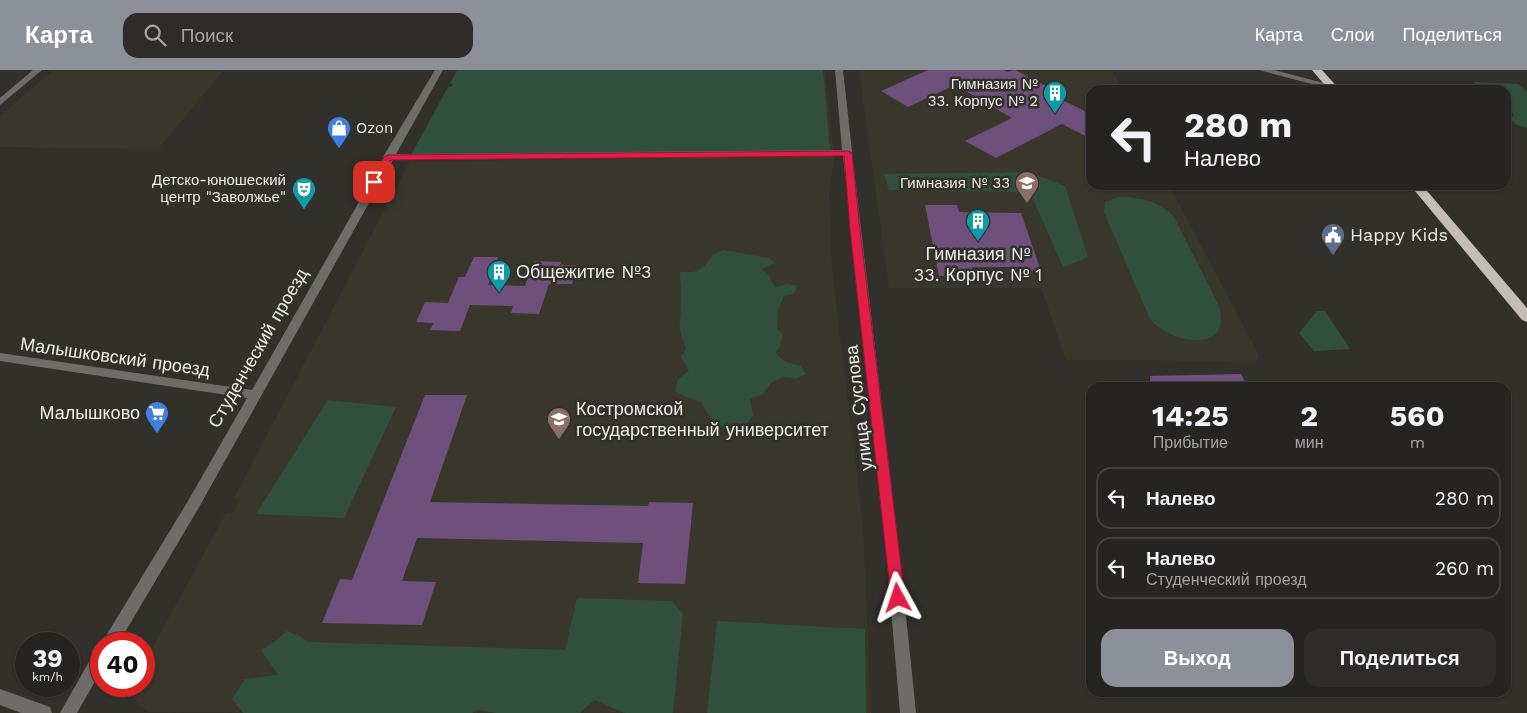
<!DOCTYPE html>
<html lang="ru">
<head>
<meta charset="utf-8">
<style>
	body { margin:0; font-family:"Work Sans",sans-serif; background:#2d2c29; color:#f1f3f6; height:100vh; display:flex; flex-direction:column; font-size:19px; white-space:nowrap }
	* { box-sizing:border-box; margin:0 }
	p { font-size:16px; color:#a3a4a5 }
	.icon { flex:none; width:28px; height:28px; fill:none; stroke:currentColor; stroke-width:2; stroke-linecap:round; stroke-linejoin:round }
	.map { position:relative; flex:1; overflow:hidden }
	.sheet { position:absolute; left:1086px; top:312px; width:425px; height:315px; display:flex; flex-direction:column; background:#252420; border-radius:15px; box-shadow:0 1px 4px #0004,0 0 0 1px #42413e }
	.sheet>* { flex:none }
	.banner { position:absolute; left:1086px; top:15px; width:425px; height:105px; border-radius:15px; box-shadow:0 1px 4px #0004,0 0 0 1px #42413e; background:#252420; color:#f1f3f6; overflow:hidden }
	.speed { position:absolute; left:15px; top:562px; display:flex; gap:10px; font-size:25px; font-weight:700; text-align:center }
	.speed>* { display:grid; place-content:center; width:65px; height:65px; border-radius:50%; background:#252420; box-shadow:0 1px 4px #0004,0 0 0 1px #42413e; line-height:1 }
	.speed small { font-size:12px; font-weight:400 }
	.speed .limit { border:8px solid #d22; background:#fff; color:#111 }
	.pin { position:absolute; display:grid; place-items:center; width:42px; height:42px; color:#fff; margin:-21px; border-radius:10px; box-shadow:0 2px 8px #0006 }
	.me { position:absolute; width:55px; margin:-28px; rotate:355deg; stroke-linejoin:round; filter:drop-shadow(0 0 4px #0008) }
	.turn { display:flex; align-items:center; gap:18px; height:105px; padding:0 15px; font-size:22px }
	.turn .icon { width:65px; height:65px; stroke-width:2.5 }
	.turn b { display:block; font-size:35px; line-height:42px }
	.eta { display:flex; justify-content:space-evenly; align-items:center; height:85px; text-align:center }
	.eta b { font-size:30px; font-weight:700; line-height:35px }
	.cta { display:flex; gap:10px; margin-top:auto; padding:10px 15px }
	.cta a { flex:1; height:58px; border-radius:15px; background:#8c9099; color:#fff; font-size:20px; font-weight:700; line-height:58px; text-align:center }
	.cta a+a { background:#2d2c29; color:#f1f3f6 }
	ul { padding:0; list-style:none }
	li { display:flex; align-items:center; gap:15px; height:62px; margin:0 10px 8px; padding:0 5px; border:2px solid #42413e; border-radius:15px }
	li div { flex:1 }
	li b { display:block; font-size:19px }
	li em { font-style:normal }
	header { display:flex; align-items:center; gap:30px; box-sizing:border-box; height:70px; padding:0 25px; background:#8c9099; color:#fff }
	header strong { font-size:24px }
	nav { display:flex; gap:28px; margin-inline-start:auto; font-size:18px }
	.search { width:350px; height:45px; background:#2d2c29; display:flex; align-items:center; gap:12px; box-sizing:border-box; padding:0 18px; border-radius:15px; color:#a3a4a5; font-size:19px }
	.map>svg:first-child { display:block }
	.built { fill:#39372c }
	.green { fill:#314f3d }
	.building { fill:#6f507d }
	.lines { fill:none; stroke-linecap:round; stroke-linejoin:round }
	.minor { fill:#6e6b69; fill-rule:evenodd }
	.highway { fill:#c3bdb9; fill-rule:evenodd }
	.route { fill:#e11d48; stroke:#92132f }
	.labels { text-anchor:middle; stroke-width:5; stroke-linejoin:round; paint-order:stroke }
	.far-poi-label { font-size:15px; fill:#edede9; stroke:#31302b; text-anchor:end }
	.poi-label { font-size:18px; fill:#edede9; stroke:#31302b; text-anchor:start }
	.street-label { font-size:18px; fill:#edede9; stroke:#31302b }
</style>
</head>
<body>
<header>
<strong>Карта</strong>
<div class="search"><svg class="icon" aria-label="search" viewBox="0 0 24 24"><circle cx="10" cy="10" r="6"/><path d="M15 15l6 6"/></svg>Поиск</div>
<nav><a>Карта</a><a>Слои</a><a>Поделиться</a></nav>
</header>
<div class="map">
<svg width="1527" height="643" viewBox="0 0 1527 643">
	<rect width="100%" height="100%" fill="#31302b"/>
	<!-- built -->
	<g class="built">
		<polygon points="54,0 224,0 158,79 0,77 0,46"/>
		<polygon points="589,0 825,0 834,87 829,123 832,200 863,455 871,643 148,642 137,633 132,624 134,616 144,616 144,593 226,443 233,443 241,428 234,428 410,91 566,90"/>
		<polygon points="859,0 1112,0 1122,20 1091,20 1091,115 1169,115 1259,285 1256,291 1066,290 1041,218 889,218"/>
	</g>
	<!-- green -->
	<g class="green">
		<polygon points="457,0 823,0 830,80 411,85 448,17 451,17 453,14 450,13"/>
		<polygon points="1473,12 1518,14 1527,22 1527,58 1517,55 1510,49 1514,45 1506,36 1506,20 1480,20"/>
		<polygon points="1028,102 1065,116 1088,187 1063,197 1030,122 889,120 884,104"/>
		<path d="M1119 127C1140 127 1159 131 1174 147L1219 236C1233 285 1170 274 1150 249L1104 142 1105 132Z"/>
		<path d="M723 180 769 188 775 193 762 199 769 206 775 217 787 214 797 216 794 224 784 226 778 239 777 259 783 264 780 277 775 283 786 292 801 296 806 304 796 309 784 307 772 312 763 324 750 329 753 345 747 354 736 362C716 358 711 349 701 332L684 326 675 321 678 309 689 301 681 287 686 279C676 255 681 255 681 231 682 222 680 212 680 202H694L705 196 712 185Z"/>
		<polygon points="1317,241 1325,241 1350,279 1314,281 1299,263"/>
		<polygon points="328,330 396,337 344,448 256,444"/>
		<polygon points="577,528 672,531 683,544 673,643 625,643 594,630 580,643 496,643 478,640 472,643 243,643 232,629 245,609 278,605 261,580 277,570 287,561 299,566 309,572 565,580"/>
		<polygon points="717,551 865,559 866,643 707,643"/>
	</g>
	<!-- building -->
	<g class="building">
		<polygon points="928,0 1004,0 1007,2 1015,0 1062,24 1056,27 1091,44 1091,69 1062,54 996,88 965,71 1012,48 955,15 908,37 881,21"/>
		<polygon points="925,135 957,135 959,142 1021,143 1041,201 1025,201 1024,197 972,197 974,206 939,206"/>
		<polygon points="474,187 498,187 488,215 525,216 534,191 561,192 560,195 577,195 572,214 549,214 539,244 511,243 513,236 470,235 460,261 430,260 434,253 416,252 425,232 448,233 459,207 465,207"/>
		<polygon points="1241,304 1248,318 1150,318 1150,306"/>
		<polygon points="425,325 467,325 430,432 648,436 649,432 693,433 685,514 638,513 643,473 417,468 402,511 436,512 422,555 322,553 340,509 352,510"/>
	</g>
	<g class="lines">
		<!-- minor -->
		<g class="minor">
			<polygon points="33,0 42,0 0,35 0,28"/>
			<path d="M435 0H443L396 84 842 80 835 0H843C866 214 895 428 916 643H900L885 470 843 86 393 90 198 439 118 574H101L188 431 247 328 0 291V283L252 320 384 88 383 87Z"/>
			<polygon points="1259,0 1274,0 1335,16 1331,19"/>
			<polygon points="101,578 101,601 77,643 60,643 95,581"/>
			<polygon points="0,619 50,637 52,643 21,643 0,635"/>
		</g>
		<!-- highway -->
		<g class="highway">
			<polygon points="1312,0 1322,0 1340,20 1329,20"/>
			<polygon points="1410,115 1422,115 1527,238 1527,252 1522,250"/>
		</g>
	</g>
	<!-- route -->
	<polygon class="route" points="848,81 852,83 860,160 905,528 903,532 898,534 893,532 891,528 850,160 844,86 391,90 377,114 374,115 370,112 384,87 388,85"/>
	<!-- icons -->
	<defs>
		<g id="building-pin" transform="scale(1.25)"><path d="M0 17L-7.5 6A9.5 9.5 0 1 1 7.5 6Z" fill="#0f9aa8" stroke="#31302b"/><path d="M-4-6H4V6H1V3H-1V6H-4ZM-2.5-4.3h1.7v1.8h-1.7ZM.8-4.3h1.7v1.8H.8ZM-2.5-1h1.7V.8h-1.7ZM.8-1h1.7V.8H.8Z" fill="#fff"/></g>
		<g id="shop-pin" transform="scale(1.25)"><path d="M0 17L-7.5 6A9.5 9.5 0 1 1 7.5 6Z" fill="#3f7fe0" stroke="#31302b"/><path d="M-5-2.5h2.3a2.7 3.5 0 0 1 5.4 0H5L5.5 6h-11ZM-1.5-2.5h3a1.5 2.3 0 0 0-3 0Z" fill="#fff"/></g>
		<g id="school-pin" transform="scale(1.25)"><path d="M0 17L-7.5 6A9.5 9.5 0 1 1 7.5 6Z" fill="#8d6e63" stroke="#31302b"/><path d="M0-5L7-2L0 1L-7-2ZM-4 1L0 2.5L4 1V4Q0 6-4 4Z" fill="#fff"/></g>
		<g id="theatre-pin" transform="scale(1.25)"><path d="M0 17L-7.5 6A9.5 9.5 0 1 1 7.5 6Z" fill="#0f9aa8" stroke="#31302b"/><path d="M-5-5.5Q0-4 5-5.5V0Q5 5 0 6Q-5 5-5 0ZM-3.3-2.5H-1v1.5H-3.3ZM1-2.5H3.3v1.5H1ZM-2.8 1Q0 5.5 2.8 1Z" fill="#fff"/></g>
		<g id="civic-pin" transform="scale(1.25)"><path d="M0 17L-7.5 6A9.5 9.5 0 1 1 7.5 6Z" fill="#5c6f8a" stroke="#31302b"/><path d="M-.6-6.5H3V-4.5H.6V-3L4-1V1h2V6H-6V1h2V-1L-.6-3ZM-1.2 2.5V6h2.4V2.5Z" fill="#fff"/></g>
		<g id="supermarket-pin" transform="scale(1.25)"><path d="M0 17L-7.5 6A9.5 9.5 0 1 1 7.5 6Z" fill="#3f7fe0" stroke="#31302b"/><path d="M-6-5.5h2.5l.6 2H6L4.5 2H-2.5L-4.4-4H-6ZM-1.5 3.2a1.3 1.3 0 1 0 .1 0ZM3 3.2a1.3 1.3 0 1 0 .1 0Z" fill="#fff"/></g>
		<g id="university-pin" transform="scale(1.25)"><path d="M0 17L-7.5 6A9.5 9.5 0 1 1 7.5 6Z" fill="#8d6e63" stroke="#31302b"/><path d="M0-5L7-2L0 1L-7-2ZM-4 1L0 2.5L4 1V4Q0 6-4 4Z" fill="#fff"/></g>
	</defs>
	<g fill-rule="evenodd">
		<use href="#building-pin" x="1055" y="23"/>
		<use href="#shop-pin" x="339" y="58"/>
		<use href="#school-pin" x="1027" y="113"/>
		<use href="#theatre-pin" x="304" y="119"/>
		<use href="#building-pin" x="978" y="151"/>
		<use href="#civic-pin" x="1333" y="165"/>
		<use href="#building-pin" x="499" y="202"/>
		<use href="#supermarket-pin" x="157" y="343"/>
		<use href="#university-pin" x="559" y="349"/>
	</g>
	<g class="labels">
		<!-- far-poi labels -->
		<g class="far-poi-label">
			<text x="1038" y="19">Гимназия №<tspan x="1038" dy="17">33. Корпус № 2</tspan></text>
			<text x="356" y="63" text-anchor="start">Ozon</text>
			<text x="286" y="115">Детско-юношеский<tspan x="286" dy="17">центр "Заволжье"</tspan></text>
			<text x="1010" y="118">Гимназия № 33</text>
		</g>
		<!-- poi labels -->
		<g class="poi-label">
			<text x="1350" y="171">Happy Kids</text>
			<text x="978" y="190" text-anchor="middle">Гимназия №<tspan x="978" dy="21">33. Корпус № 1</tspan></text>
			<text x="516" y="208">Общежитие №3</text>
			<text x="576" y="345">Костромской<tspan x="576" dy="21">государственный университет</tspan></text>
			<text x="140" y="349" text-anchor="end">Малышково</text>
		</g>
		<!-- street labels -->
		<g class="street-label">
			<text transform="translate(258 278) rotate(-60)" y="6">Студенческий проезд</text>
			<text transform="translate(115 287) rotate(8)" y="6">Малышковский проезд</text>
			<text transform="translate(859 338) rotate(-97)" y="6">улица Суслова</text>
		</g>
	</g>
</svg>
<div class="speed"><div>39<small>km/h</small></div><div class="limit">40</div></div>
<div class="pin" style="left:374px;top:112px;background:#d93025"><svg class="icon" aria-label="arrive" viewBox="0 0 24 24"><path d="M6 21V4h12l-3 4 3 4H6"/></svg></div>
<svg class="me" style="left:898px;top:528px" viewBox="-20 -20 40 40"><path d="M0-17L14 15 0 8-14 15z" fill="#e11d48" stroke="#fff" stroke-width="4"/></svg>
<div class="banner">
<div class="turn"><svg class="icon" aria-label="left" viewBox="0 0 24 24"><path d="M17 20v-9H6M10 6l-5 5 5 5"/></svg><div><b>280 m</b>Налево</div></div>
</div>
<section class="sheet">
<div class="eta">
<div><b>14:25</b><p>Прибытие</p></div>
<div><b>2</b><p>мин</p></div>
<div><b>560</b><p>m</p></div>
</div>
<ul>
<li><svg class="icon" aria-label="left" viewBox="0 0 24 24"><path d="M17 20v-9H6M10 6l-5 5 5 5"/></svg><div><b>Налево</b></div><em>280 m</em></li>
<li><svg class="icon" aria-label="left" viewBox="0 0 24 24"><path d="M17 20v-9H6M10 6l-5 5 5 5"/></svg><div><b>Налево</b><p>Студенческий проезд</p></div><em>260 m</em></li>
</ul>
<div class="cta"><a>Выход</a><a>Поделиться</a></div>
</section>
</div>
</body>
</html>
